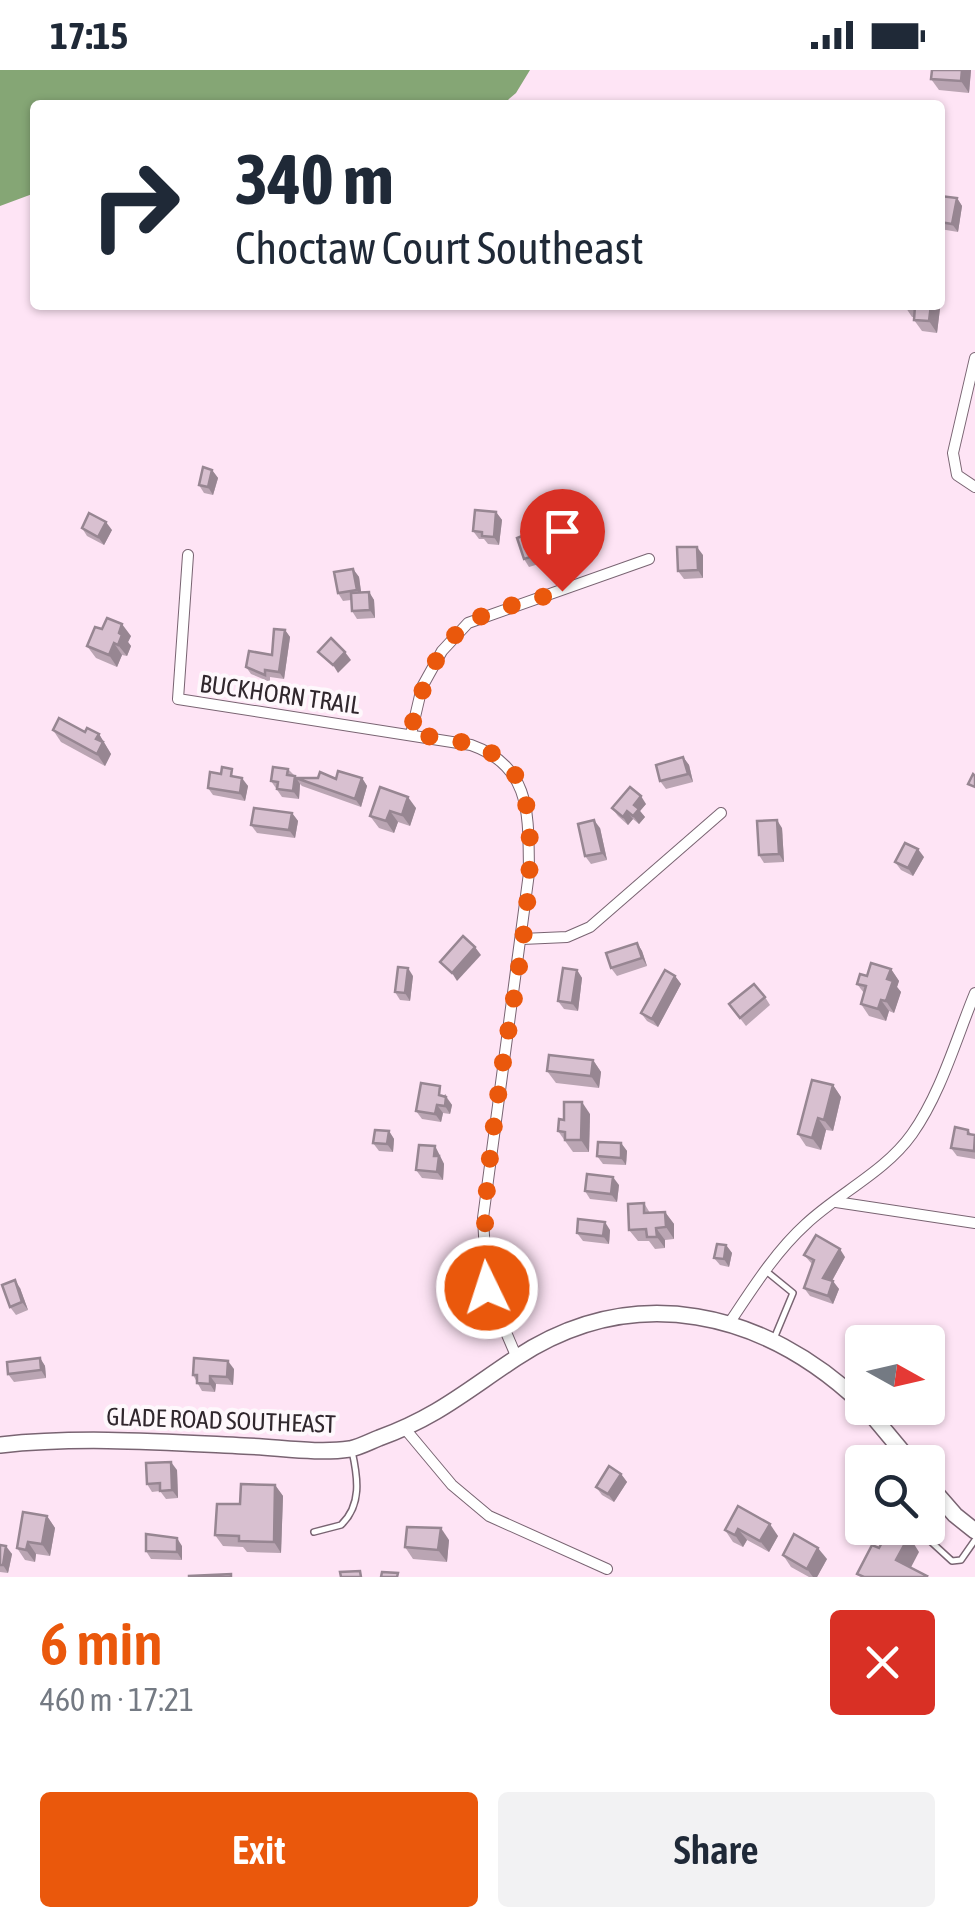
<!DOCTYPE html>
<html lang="en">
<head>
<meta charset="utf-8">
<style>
	body { margin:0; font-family:"Asap Condensed",sans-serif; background:#f2f2f3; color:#1f2937; height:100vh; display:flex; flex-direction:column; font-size:38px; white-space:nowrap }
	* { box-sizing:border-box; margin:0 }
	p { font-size:32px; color:#747a83 }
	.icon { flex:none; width:55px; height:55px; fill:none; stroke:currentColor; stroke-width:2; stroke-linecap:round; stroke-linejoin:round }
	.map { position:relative; height:1507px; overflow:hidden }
	.side { display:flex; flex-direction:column; background:#fff; flex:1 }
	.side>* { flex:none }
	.banner { position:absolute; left:30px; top:30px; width:915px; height:210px; border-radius:10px; box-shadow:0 2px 8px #0004; background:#fff; color:#1f2937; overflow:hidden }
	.needle { width:65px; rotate:98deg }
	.controls { position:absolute; left:845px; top:1255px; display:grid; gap:20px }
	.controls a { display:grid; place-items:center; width:100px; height:100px; border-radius:10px; background:#fff; box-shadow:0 2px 8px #0004; font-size:50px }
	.pin { position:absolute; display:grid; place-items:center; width:85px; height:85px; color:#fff; margin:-102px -42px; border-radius:50% 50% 50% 0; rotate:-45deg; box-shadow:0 0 10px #0007 }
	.pin .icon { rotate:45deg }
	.me { position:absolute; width:110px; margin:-55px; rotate:356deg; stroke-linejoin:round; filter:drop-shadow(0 0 8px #0008) }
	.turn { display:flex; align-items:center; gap:35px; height:210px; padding:0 40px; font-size:45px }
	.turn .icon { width:130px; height:130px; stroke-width:2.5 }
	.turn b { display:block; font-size:70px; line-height:85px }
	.round { display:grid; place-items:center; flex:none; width:105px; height:105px; border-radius:10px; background:#f2f2f3 }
	.summary { display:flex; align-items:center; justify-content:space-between; height:170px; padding:0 40px }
	h1 { font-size:60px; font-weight:600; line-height:75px; color:#ea580c }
	.primary-button { display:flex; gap:20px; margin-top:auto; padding:20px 40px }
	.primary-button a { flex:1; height:115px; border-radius:10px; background:#ea580c; color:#fff; font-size:40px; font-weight:600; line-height:115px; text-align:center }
	.primary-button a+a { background:#f2f2f3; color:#1f2937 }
	.status { display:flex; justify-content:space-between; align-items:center; height:70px; padding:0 50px; background:#fff; direction:ltr }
	.status svg { height:28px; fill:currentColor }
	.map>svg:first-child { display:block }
	.water { fill:#85a675 }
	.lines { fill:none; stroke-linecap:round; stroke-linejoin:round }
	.lane-casing { stroke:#796472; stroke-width:8 }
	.street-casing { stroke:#796472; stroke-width:12 }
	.secondary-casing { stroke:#796472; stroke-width:18 }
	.lane { stroke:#fff; stroke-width:5 }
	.street { stroke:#fff; stroke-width:10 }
	.secondary { stroke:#fff; stroke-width:15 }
	.wall { fill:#baa5b3 }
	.shaded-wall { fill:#978692 }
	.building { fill:#d8c0d0; stroke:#978692; stroke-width:2.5 }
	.route { stroke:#ea580c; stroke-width:18; stroke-dasharray:0 32.4 }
	.labels { text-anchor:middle; stroke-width:8; stroke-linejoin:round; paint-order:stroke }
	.street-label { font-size:25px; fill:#30272d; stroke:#fef8fc }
</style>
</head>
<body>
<div class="status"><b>17:15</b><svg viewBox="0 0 49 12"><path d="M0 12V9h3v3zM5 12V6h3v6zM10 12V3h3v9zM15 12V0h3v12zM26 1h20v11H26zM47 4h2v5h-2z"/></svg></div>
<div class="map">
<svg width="975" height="1507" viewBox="0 0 975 1507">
	<rect width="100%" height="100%" fill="#fee4f5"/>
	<!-- water -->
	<polygon class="water" points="0,0 530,0 516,23 502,35 35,35 35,123 0,136"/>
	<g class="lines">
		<!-- lane casing -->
		<g class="lane-casing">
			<g id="lane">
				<polyline points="766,1201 793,1223 773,1271"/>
				<polyline points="916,1458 952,1491 961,1490 975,1470"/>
				<path d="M314 1462 341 1455C362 1435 358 1408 352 1381"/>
			</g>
		</g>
		<!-- street casing -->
		<g class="street-casing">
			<g id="street">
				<polyline points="975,288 953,383 957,405 975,417"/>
				<path d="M188 485 178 629 471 675C533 697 528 747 529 803L483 1148 487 1218 517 1288"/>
				<polyline points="411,664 422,617 442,581 468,553 649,489"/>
				<polyline points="522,869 567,867 590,857 721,743"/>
				<polyline points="836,1132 975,1153"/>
				<path d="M730 1252C752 1219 776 1181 806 1154 839 1123 885 1102 912 1064 941 1023 956 969 975 923"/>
				<polyline points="406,1360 452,1415 489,1446 607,1499"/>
			</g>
		</g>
		<!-- secondary casing -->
		<g class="secondary-casing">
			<g id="secondary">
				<polyline points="866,1338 911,1392"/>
				<path d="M0 1375C80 1366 163 1372 244 1376 278 1377 316 1384 350 1379 360 1377 369 1372 379 1368 437 1347 466 1321 516 1288 635 1210 764 1241 862 1334"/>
				<polyline points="928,1414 955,1445 975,1461"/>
			</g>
		</g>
		<!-- lane -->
		<use href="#lane" class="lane"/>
		<!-- street -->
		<use href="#street" class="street"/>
		<!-- secondary -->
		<use href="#secondary" class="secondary"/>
	</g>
	<!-- wall -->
	<g class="wall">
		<polygon points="932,0 971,0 969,23 939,20 931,9"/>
		<polygon points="940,126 957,128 962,136 958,162 940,159"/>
		<polygon points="942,222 937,263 922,261 914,250 914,247 912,247 904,235"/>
		<polygon points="212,400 218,408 213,425 204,423 199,415"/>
		<polygon points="496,442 502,450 499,475 488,474 484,469 479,469 473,461"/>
		<polygon points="82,458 112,460 104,475 87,466"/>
		<polygon points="536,471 542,493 529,497 524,489"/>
		<polygon points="703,485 703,508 684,509 678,501"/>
		<polygon points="353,499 359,507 361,523 369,522 374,530 375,548 357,549 352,541 351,530 343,531 338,523"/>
		<polygon points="102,559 131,566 128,572 131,576 127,586 122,585 117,597 96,588 87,576"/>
		<polygon points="285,560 290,567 284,609 270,607 270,612 251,604 246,597 272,585"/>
		<polygon points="53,660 85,662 99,664 111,684 105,696 61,672"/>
		<polygon points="683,687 689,695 693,712 666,719 660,711"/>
		<polygon points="288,699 297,708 362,708 367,716 361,737 302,716 300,714 299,729 282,727 271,711"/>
		<polygon points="237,707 248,716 245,731 213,725 208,718"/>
		<polygon points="380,717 416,738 410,756 398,752 394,763 379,758 370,746"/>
		<polygon points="646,734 640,741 645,747 639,754 633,749 628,755 618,746 612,738"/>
		<polygon points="292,743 298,751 295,768 257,763 251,755"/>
		<polygon points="600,758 607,790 591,794 585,786"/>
		<polygon points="782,758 784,792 764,793 759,785"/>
		<polygon points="924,787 913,806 901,800 895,792"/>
		<polygon points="637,873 642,881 647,896 617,906 611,898"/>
		<polygon points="891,899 899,911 897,917 901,922 894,943 889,941 886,951 869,946 861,934 864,923 857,914 867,906"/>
		<polygon points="577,900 582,908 578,941 564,939 558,931"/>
		<polygon points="413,906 410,931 400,930 395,922"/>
		<polygon points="675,906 681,914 658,957 647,951 641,943"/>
		<polygon points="765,927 770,935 746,956 729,934"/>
		<polygon points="593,990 601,1002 599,1018 556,1013 547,1001"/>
		<polygon points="833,1015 841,1027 833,1061 826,1060 821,1080 806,1076 798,1064"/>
		<polygon points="446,1024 446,1026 452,1035 450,1044 443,1043 441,1052 422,1049 416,1041"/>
		<polygon points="590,1044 589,1082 573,1082 558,1061 564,1050"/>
		<polygon points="968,1060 972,1065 975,1065 975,1089 957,1086 951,1078"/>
		<polygon points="389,1061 394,1069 393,1082 379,1081 373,1073"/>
		<polygon points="621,1073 627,1081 626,1095 603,1094 597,1086"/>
		<polygon points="435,1076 444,1094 443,1110 422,1108 416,1100"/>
		<polygon points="619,1115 617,1132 590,1129 585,1121"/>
		<polygon points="644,1133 650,1143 665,1142 674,1154 674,1169 665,1170 665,1178 655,1179 649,1171 638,1171 629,1160"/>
		<polygon points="610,1160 609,1174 583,1171 577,1163"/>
		<polygon points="726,1175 732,1183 729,1197 720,1195 714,1188"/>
		<polygon points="804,1185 845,1187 832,1211 839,1219 833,1234 810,1226 804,1218 812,1194"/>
		<polygon points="20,1218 28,1240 16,1245 10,1237"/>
		<polygon points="40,1288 45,1296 46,1308 14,1312 8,1304"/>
		<polygon points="234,1299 233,1315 216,1314 215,1322 202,1321 193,1305"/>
		<polygon points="177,1400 178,1428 166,1429 160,1421 152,1422 147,1414"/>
		<polygon points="621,1404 627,1412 614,1432 602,1425 596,1417"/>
		<polygon points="275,1415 283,1426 281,1483 247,1482 243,1477 223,1476 215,1465 240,1434"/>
		<polygon points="738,1436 778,1466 769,1482 747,1470 743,1477 733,1472 725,1460"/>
		<polygon points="47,1446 55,1458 50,1486 36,1484 35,1492 25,1490 17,1478"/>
		<polygon points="449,1470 447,1492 413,1489 405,1477"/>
		<polygon points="0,1475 12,1484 8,1503 0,1502"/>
		<polygon points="182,1476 182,1490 151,1489 146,1481"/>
		<polygon points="783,1485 827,1489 817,1507 809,1507 791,1497"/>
	</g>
	<!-- shaded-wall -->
	<g class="shaded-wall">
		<polygon points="962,0 971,0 969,23 961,11"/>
		<polygon points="957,128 962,136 958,162 952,154"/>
		<polygon points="940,219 942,222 937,263 929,251 931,235 940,235"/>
		<polygon points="212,400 218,408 213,425 208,417"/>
		<polygon points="496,442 502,450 499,475 494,467"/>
		<polygon points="106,452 112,460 104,475 98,467"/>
		<polygon points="530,463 536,471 542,493 537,485"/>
		<polygon points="697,477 703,485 703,508 698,500"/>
		<polygon points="353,499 359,507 362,528 357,520"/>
		<polygon points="369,522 374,530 375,548 370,540"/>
		<polygon points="122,554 131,566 128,572 131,576 127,586 118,575 119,563"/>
		<polygon points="285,560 290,567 284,609 279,602"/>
		<polygon points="114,573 122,585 117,597 109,585"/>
		<polygon points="345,582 351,590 338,603 333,595"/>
		<polygon points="99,664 111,684 105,696 97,684 96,669"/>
		<polygon points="683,687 689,695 693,712 688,704"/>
		<polygon points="295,706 300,714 299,729 293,721"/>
		<polygon points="242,708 248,716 245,731 240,723"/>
		<polygon points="362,708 367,716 361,737 355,729"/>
		<polygon points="641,726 646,734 640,741 645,747 639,754 633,746 634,735"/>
		<polygon points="408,727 416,738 410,756 402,745"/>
		<polygon points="390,741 398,752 394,763 386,751"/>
		<polygon points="627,741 633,749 628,755 623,747"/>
		<polygon points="292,743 298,751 295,768 289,760"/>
		<polygon points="594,750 600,758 607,790 602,783"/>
		<polygon points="777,750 782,758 784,792 779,784"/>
		<polygon points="918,779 924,787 913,806 908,798"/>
		<polygon points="637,873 642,881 647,896 642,888"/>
		<polygon points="475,877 481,885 457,911 452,903"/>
		<polygon points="408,898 413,906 410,931 405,923"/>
		<polygon points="891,899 899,911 897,917 901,922 894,943 886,931 887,909"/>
		<polygon points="577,900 582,908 578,941 572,933"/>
		<polygon points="675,906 681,914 658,957 652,949"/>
		<polygon points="881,930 889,941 886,951 878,939"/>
		<polygon points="593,990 601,1002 599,1018 591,1006"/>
		<polygon points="833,1015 841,1027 833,1061 824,1050"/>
		<polygon points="446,1027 452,1035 450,1044 445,1036"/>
		<polygon points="582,1032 590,1044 589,1082 581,1070"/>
		<polygon points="437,1035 443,1043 441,1052 435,1044"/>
		<polygon points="818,1048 826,1060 821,1080 812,1068"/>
		<polygon points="389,1061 394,1069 393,1082 387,1074"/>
		<polygon points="621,1073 627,1081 626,1095 621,1088"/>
		<polygon points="435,1076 444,1094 443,1110 437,1102 434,1086"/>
		<polygon points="613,1107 619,1115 617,1132 611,1124"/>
		<polygon points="665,1142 674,1154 674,1169 666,1157"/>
		<polygon points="605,1152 610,1160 609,1174 603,1166"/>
		<polygon points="656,1158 665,1170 665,1178 657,1167"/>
		<polygon points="726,1175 732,1183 729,1197 724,1189"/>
		<polygon points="840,1179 845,1187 829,1216 823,1208"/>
		<polygon points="15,1210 20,1218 28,1240 22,1232"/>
		<polygon points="833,1211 839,1219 833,1234 828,1226"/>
		<polygon points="40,1288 45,1296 46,1308 41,1300"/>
		<polygon points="228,1291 234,1299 233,1315 227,1307"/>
		<polygon points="210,1306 216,1314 215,1322 210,1314"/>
		<polygon points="171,1392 177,1400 178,1428 172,1420"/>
		<polygon points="621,1404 627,1412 614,1432 608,1424"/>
		<polygon points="275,1415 283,1426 281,1483 274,1472"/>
		<polygon points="47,1446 55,1458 50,1486 42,1474"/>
		<polygon points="770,1454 778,1466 769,1482 760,1471"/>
		<polygon points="441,1458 449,1470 447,1492 438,1480"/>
		<polygon points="738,1459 747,1470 743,1477 735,1465"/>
		<polygon points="909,1466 919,1482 907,1505 896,1490"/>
		<polygon points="177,1468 182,1476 182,1490 177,1482"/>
		<polygon points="28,1472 36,1484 35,1492 26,1480"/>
		<polygon points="6,1476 12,1484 8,1503 3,1495"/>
		<polygon points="818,1478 827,1489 817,1507 813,1507 807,1499"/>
	</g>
	<!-- building -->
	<g class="building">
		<polygon points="932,0 962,0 961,11 931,9"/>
		<polygon points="940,126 957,128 952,154 940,152"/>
		<polygon points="905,235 931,235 929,251 914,250 915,236"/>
		<polygon points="203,397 212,400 208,417 199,415"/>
		<polygon points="475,440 496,442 494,467 482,466 482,462 473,461"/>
		<polygon points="89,443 106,452 98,467 82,458"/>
		<polygon points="530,463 537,485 524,489 517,468"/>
		<polygon points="677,477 697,477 698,500 678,501"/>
		<polygon points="353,499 357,520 338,523 334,502"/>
		<polygon points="369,522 370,540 352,541 351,523"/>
		<polygon points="107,548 122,554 119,563 122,565 118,575 114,573 109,585 87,576 95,557 102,559"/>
		<polygon points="274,559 285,560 279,602 265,600 265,605 246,597 249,581 272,585"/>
		<polygon points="331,568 345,582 333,595 318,582"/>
		<polygon points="59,648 85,662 87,658 99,664 96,669 103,672 97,684 53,660"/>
		<polygon points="683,687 688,704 660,711 656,695"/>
		<polygon points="222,697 232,699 231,706 242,708 240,723 208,718 210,702 221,704"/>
		<polygon points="273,697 288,699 287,705 295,706 293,721 277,719 278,712 271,711"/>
		<polygon points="338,701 362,708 355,729 296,708 318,708 320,702 336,709"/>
		<polygon points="973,704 975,706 975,717 968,714"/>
		<polygon points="380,717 408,727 402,745 390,741 386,751 370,746"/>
		<polygon points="630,717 641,726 634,735 639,739 633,746 627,741 623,747 612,738"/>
		<polygon points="254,738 292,743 289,760 251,755"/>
		<polygon points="594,750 602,783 585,786 578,754"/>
		<polygon points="777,750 779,784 759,785 757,751"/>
		<polygon points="905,773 918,779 908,798 895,792"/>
		<polygon points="463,866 475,877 452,903 440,892"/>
		<polygon points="637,873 642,888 611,898 606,883"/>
		<polygon points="871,893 891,899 887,909 893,911 886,931 881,930 878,939 861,934 866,916 857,914 860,904 867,906"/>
		<polygon points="398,897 408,898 405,923 395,922"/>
		<polygon points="563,898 577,900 572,933 558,931"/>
		<polygon points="665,900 675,906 652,949 641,943"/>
		<polygon points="754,914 765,927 740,948 729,934"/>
		<polygon points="549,985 593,990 591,1006 547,1001"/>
		<polygon points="812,1010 833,1015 824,1050 818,1048 812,1068 798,1064"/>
		<polygon points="421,1013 440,1016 439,1025 446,1027 445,1036 437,1035 435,1044 416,1041"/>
		<polygon points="564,1032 582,1032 581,1070 565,1070 565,1062 558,1061 559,1049 564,1050"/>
		<polygon points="955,1057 968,1060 968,1064 975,1065 974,1081 951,1078"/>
		<polygon points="375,1060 389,1061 387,1074 373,1073"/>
		<polygon points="598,1072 621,1073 621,1088 597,1086"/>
		<polygon points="419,1075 435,1076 434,1086 439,1086 437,1102 416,1100"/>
		<polygon points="587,1104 613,1107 611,1124 585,1121"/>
		<polygon points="644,1133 644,1143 665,1142 666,1157 656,1158 657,1167 647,1167 646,1159 629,1160 628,1134"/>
		<polygon points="578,1149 605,1152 603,1166 577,1163"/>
		<polygon points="816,1165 840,1179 823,1208 833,1211 828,1226 804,1218 814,1190 804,1185"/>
		<polygon points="717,1174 726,1175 724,1189 714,1188"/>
		<polygon points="15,1210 22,1232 10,1237 2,1215"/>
		<polygon points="40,1288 41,1300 8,1304 7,1292"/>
		<polygon points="194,1288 228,1291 227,1307 210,1306 210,1314 197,1313 197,1305 193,1305"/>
		<polygon points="171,1392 172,1420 160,1421 160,1413 147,1414 146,1393"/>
		<polygon points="609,1396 621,1404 608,1424 596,1417"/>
		<polygon points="241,1414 275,1415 274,1472 239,1471 239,1466 215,1465 217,1434 240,1434"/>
		<polygon points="738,1436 770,1454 760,1471 738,1459 735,1465 725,1460"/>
		<polygon points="23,1442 47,1446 42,1474 28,1472 26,1480 17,1478"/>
		<polygon points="407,1457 441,1458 438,1480 405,1477"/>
		<polygon points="890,1458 909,1466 896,1490 927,1506 926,1507 864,1507 857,1504 872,1475 879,1478"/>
		<polygon points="146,1464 177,1468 177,1482 146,1481"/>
		<polygon points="794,1464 818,1478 807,1499 783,1485"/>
		<polygon points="0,1475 6,1476 3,1495 0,1495"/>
		<polygon points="360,1501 361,1507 341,1507 340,1502"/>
		<polygon points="382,1502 398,1503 397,1507 381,1507"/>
		<polygon points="231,1504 231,1507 189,1507 189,1506"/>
	</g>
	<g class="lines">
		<!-- route -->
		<path class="route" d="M487 1218C480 1146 491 1076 501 1005 511 937 549 769 518 710 499 672 448 669 410 664 420 623 432 583 466 555 487 539 536 530 562 521"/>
	</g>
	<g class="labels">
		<!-- street labels -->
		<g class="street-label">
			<text transform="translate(280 624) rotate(8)" y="9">BUCKHORN TRAIL</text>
			<text transform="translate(221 1350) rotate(2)" y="9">GLADE ROAD SOUTHEAST</text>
		</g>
	</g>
</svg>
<div class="controls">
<a><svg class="needle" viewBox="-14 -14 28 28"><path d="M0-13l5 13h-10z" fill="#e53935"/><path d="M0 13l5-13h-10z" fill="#747a83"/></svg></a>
<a><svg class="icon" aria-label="search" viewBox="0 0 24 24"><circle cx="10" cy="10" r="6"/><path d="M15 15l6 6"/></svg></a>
</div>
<div class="pin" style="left:562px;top:521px;background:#d93025"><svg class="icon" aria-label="arrive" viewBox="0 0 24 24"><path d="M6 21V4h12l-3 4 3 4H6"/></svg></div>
<svg class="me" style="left:487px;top:1218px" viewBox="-20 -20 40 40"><circle r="17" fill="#ea580c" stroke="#fff" stroke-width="3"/><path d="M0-11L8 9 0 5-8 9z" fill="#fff"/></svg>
<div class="banner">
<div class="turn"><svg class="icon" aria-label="right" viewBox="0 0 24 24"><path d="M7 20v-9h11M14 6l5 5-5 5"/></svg><div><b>340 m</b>Choctaw Court Southeast</div></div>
</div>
</div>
<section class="side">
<div class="summary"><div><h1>6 min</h1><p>460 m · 17:21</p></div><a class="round" style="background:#d93025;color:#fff"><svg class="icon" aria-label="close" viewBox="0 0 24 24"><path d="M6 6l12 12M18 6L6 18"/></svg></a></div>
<div class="primary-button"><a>Exit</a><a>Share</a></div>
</section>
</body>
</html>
